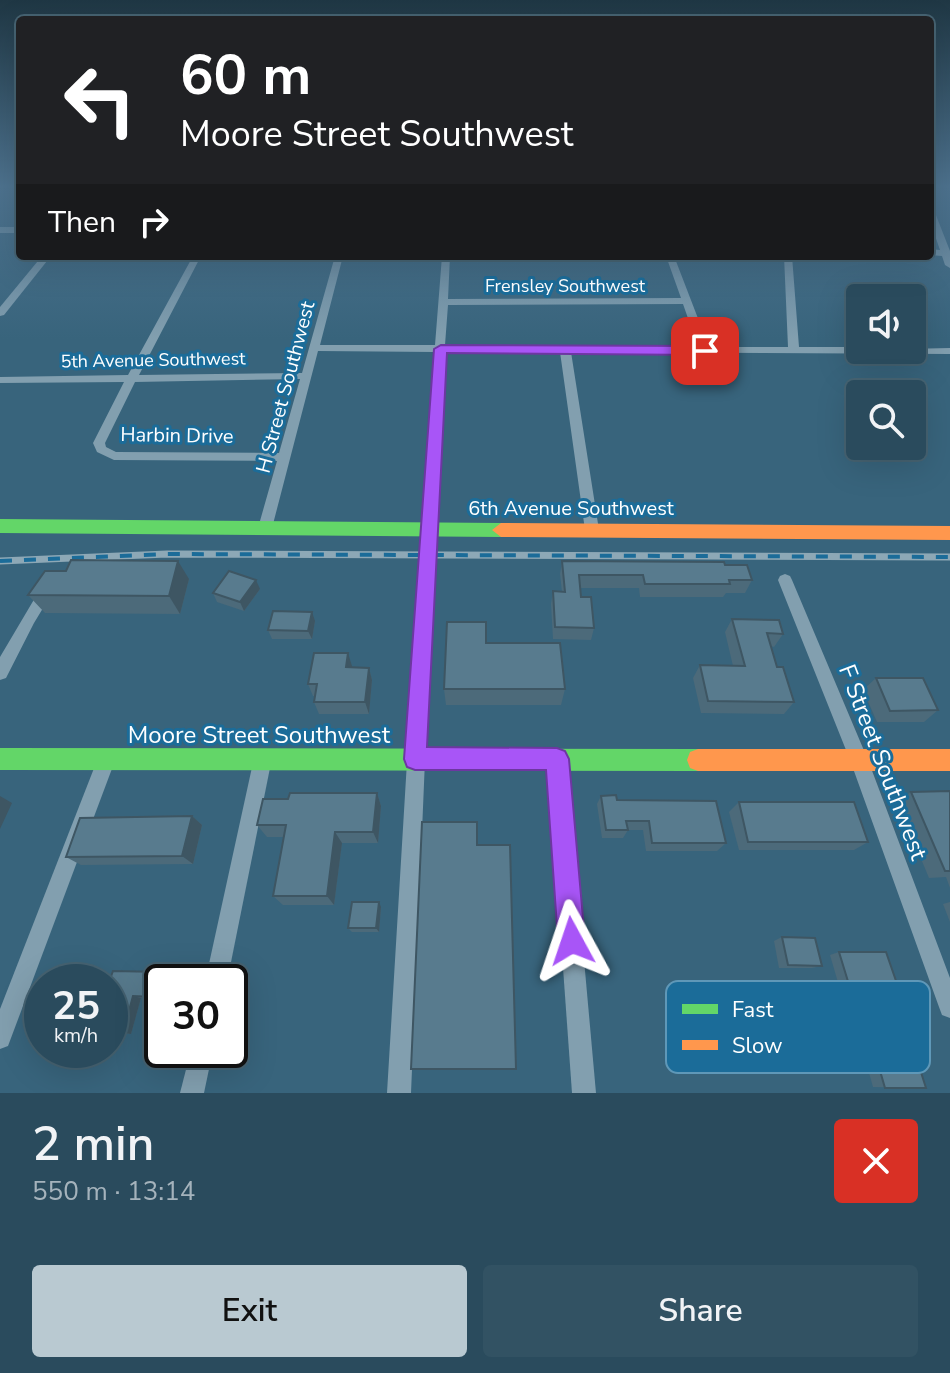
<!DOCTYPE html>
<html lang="en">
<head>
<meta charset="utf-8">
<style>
	body { margin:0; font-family:"Nunito Sans",sans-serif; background:#325263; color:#f1f3f6; height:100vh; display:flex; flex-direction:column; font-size:30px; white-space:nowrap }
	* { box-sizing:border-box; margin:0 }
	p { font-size:26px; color:#a5b3bc }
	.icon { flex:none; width:44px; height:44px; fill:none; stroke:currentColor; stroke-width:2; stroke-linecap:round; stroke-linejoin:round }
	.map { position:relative; height:1093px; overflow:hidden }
	.sheet { display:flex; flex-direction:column; background:#2a4b5d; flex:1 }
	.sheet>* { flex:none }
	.guide { position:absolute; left:16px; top:16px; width:918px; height:244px; border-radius:8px; box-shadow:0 8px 32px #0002,0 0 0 2px #466372; background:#202124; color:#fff; overflow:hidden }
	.tools { position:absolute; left:846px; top:284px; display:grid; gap:16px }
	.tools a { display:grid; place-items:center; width:80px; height:80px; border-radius:8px; background:#2a4b5d; box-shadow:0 8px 32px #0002,0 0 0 2px #466372; font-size:40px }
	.speed { position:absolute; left:24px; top:964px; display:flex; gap:16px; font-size:40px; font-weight:700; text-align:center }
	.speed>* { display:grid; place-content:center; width:104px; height:104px; border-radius:50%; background:#2a4b5d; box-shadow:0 8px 32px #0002,0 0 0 2px #466372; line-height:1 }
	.speed small { font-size:20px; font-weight:400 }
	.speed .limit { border:4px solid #111; border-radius:12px; background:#fff; color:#111 }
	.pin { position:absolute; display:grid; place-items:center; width:68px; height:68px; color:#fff; margin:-34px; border-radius:16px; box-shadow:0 4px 12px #0006 }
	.me { position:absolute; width:88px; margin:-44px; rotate:355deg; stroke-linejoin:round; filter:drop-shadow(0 0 6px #0008) }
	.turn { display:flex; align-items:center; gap:28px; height:168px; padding:0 32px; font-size:36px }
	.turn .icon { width:104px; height:104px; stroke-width:2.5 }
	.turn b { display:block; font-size:56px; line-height:68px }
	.then { display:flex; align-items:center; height:76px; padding:0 32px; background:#0003; gap:16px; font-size:30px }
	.round { display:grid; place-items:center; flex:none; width:84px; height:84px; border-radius:8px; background:#325263 }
	.head { display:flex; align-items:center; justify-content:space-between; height:136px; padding:0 32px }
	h1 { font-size:48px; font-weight:600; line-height:60px }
	.cta { display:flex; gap:16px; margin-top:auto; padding:16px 32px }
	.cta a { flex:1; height:92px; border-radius:8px; background:#b9c9d1; color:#111; font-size:32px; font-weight:600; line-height:92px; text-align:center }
	.cta a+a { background:#325263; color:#f1f3f6 }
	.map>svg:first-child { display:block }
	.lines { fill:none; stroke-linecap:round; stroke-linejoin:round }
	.street { fill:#829faf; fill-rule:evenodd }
	.fast { fill:#63d668; fill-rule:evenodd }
	.slow { fill:#ff974d; fill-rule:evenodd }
	.rail-casing { stroke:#8da8b6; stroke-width:7 }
	.rail { stroke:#1b6c99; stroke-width:4; stroke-dasharray:12; stroke-linecap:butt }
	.wall { fill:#4c6a7a }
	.shaded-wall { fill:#3e5663 }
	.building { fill:#587b8e; stroke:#3e5663; stroke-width:2 }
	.route { fill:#a855f7; stroke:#6d37a1; stroke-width:2 }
	.labels { text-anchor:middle; stroke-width:6; stroke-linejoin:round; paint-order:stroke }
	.far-street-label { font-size:18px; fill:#fff; stroke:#1b6c99 }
	.street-label { font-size:20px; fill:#fff; stroke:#1b6c99 }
	.near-street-label { font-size:24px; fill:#fff; stroke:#1b6c99 }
	.key { fill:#1b6c99; stroke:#5f98b8; stroke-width:2 }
	.key-label { font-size:22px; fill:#fff }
</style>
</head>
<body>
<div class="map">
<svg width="950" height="1093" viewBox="0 0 950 1093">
	<rect width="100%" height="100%" fill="#38647c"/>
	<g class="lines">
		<!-- street -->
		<g class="street">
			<polygon points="930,208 934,210 950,251 950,268 945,265 942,256 930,255 930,249 940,250 930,221"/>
			<rect x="0" y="227" width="20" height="6"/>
			<polygon points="42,256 51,256 4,315 0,316 0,307"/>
			<path d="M193 256H201L139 375 302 373 335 256H343L320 345H435L442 256H450L448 299 681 298 666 256H674L709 347H788L784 256H792L799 347H860V350L950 348V354L571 352 599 530 592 535 585 530 560 352H445L434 546 411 1093H387L420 546 434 352 318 351 272 528 265 533 258 528 277 461 114 460 97 452 93 443 124 382 0 383V377L128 375ZM683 304 698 347 445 345 448 305ZM300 379 279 453 116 452 106 447 105 443 135 382Z"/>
			<polygon points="785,574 790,576 792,580 868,760 950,978 950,1018 942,1015 939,1007 850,760 778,580 780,576"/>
			<polygon points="47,584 52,586 54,590 34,623 6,678 0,680 0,657 42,586"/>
			<polygon points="107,749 113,752 116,758 8,1046 0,1049 0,1009 98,758 101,752"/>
			<polygon points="263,749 269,752 272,758 227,982 205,982 254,758 257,752"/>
			<polygon points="557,750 563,753 566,759 596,1093 572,1093 548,759 551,753"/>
			<polygon points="191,1050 213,1050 204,1093 180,1093"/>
		</g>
		<!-- fast -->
		<g class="fast">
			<polygon points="0,519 501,523 510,530 501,537 0,533"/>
			<polygon points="0,748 698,749 706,752 709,760 706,768 698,771 0,770"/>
		</g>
		<!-- slow -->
		<g class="slow">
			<polygon points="501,523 950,526 950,540 501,537 492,530"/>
			<polygon points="698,749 950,749 950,771 698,771 690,768 687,760 690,752"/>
		</g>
		<!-- rail casing -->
		<g class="rail-casing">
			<polyline id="rail" points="0,561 167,554 950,557"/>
		</g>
		<!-- rail -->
		<use href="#rail" class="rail"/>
	</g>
	<!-- wall -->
	<g class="wall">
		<polygon points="562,561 725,565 752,580 745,593 726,593 723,597 640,597 639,588 580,588 581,597 594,628 591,640 553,639 551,604 553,591 562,592 560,574"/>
		<polygon points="189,579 180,614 45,613 28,595"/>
		<polygon points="260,589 244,611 217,602 213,593"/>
		<polygon points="732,619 783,634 774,647 771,646 777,667 794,702 784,714 701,713 693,678 700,665 733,666 725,632"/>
		<polygon points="315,621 312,639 272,639 268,630"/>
		<polygon points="486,643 565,689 561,705 446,705 444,689"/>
		<polygon points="352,666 351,668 369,668 372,680 369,714 319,714 314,702 315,696 313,696 308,684"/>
		<polygon points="876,678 938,710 924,722 877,722 863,690"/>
		<polygon points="950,791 950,888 946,877 929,878 897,801 911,792"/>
		<polygon points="377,793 381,806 378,843 342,843 334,905 283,905 273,896 284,837 267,837 257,825 288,799"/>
		<polygon points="601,796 617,800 726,843 717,851 646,851 643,830 628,830 623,838 602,838 597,804"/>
		<polygon points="739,802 868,842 854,850 739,850 729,812"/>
		<polygon points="192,816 202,825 193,864 81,865 66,857"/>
		<polygon points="950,902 950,922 943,904"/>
		<polygon points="381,907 379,932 352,932 348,928"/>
		<polygon points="782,937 822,966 812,968 779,968 774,941"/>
		<polygon points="839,952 903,1001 891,1003 844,1003 830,955"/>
		<polygon points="169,974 167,982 162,982 162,999 141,998 131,1034 110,1033 112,997 110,997 110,982"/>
		<polygon points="872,1043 926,1088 873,1087 861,1044"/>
	</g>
	<!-- shaded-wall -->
	<g class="shaded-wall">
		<polygon points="178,561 189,579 180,614 169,596"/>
		<polygon points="256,580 260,589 244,611 240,602"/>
		<polygon points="312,612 315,621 312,639 308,631"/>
		<polygon points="348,653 352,666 350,680 346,667"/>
		<polygon points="369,668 372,680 369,714 365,702"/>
		<polygon points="377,793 381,806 378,843 373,832"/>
		<polygon points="0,796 12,803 0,829"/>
		<polygon points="192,816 202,825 193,864 182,856"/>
		<polygon points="335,832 342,843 334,905 327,896"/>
		<polygon points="379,902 381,907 379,932 376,928"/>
		<polygon points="162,972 169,974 167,982 162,982 162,998 155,997"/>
		<polygon points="133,996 141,998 131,1034 123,1033"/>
	</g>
	<!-- building -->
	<g class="building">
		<polygon points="71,560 178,561 169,596 28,595 45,571 66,571"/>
		<polygon points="562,561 724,562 725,565 747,565 752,580 729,580 730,584 645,584 643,575 579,575 581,597 591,597 594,628 555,627 553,591 565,592"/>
		<polygon points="229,571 256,580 240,602 213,593"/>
		<polygon points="273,611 312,612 308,631 268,630"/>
		<polygon points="732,619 779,620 783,634 767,633 777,667 783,667 794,702 708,701 700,665 745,666"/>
		<polygon points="447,622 486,622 486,643 560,643 565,689 444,689"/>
		<polygon points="314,653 348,653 346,667 369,668 365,702 314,702 317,684 308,684"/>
		<polygon points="876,678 923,678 938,710 890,711"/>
		<polygon points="950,791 950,871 945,871 911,792"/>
		<polygon points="290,793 377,793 373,832 335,832 327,896 273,896 286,825 257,825 263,799 288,799"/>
		<polygon points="616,795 617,800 716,801 726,843 652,843 649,821 626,821 628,830 606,830 601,796"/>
		<polygon points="739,802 854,802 868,842 748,842"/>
		<polygon points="192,816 182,856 66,857 80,818"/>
		<polygon points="422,822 477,822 477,845 510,845 516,1069 411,1069"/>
		<polygon points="352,902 379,902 376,928 348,928"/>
		<polygon points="782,937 815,938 822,966 788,965"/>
		<polygon points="839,952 886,952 903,1001 854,1001"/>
		<polygon points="113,971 162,972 155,997 133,996 123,1033 110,1033 110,1004 112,996 110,996 109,982"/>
		<polygon points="872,1043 912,1044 926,1088 885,1088"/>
	</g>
	<!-- sky -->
	<linearGradient id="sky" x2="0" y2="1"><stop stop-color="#1f3744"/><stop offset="0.55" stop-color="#4d728e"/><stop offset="1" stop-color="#4d728e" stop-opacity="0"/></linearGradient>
	<rect width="950" height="339" fill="url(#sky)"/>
	<!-- route -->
	<polygon class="route" points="441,345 705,346 712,351 705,355 447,353 427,747 557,748 565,751 569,759 585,941 581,951 572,955 562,951 558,941 546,770 415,770 407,767 404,759 434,349"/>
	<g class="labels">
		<!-- far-street labels -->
		<g class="far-street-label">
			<text x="565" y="292">Frensley Southwest</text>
			<text transform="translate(153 360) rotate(-1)" y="6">5th Avenue Southwest</text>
		</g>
		<!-- street labels -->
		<g class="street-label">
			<text transform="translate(285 387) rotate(-75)" y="7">H Street Southwest</text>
			<text transform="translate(177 435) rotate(1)" y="7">Harbin Drive</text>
			<text x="571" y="515">6th Avenue Southwest</text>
		</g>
		<!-- near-street labels -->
		<g class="near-street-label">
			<text x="259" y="743">Moore Street Southwest</text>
			<text transform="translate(883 762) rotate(69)" y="8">F Street Southwest</text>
		</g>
	</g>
	<!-- legend -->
	<rect x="666" y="981" width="264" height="92" rx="12" class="key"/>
	<rect x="682" y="1004" width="36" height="10" fill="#63d668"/>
	<rect x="682" y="1040" width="36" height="10" fill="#ff974d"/>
	<g class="key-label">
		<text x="732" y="1017">Fast</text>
		<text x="732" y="1053">Slow</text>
	</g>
</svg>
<div class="tools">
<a><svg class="icon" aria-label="sound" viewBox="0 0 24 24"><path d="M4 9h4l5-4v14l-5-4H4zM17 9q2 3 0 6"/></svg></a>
<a><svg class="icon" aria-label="search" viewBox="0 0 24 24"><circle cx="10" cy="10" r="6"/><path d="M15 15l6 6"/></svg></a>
</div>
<div class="speed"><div>25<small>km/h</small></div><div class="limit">30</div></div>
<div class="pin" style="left:705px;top:351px;background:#d93025"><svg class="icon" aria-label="arrive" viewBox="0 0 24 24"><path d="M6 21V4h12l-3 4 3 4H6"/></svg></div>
<svg class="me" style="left:572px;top:941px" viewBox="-20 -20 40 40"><path d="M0-17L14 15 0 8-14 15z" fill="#a855f7" stroke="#fff" stroke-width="4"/></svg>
<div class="guide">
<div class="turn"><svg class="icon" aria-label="left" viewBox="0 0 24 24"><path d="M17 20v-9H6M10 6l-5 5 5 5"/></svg><div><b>60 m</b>Moore Street Southwest</div></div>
<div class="then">Then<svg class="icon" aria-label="right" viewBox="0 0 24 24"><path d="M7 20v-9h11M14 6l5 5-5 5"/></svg></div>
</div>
</div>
<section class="sheet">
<div class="head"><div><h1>2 min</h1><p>550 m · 13:14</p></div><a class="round" style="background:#d93025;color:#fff"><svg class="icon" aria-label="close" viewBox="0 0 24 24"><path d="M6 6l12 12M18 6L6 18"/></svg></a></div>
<div class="cta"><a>Exit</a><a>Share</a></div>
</section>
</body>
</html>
